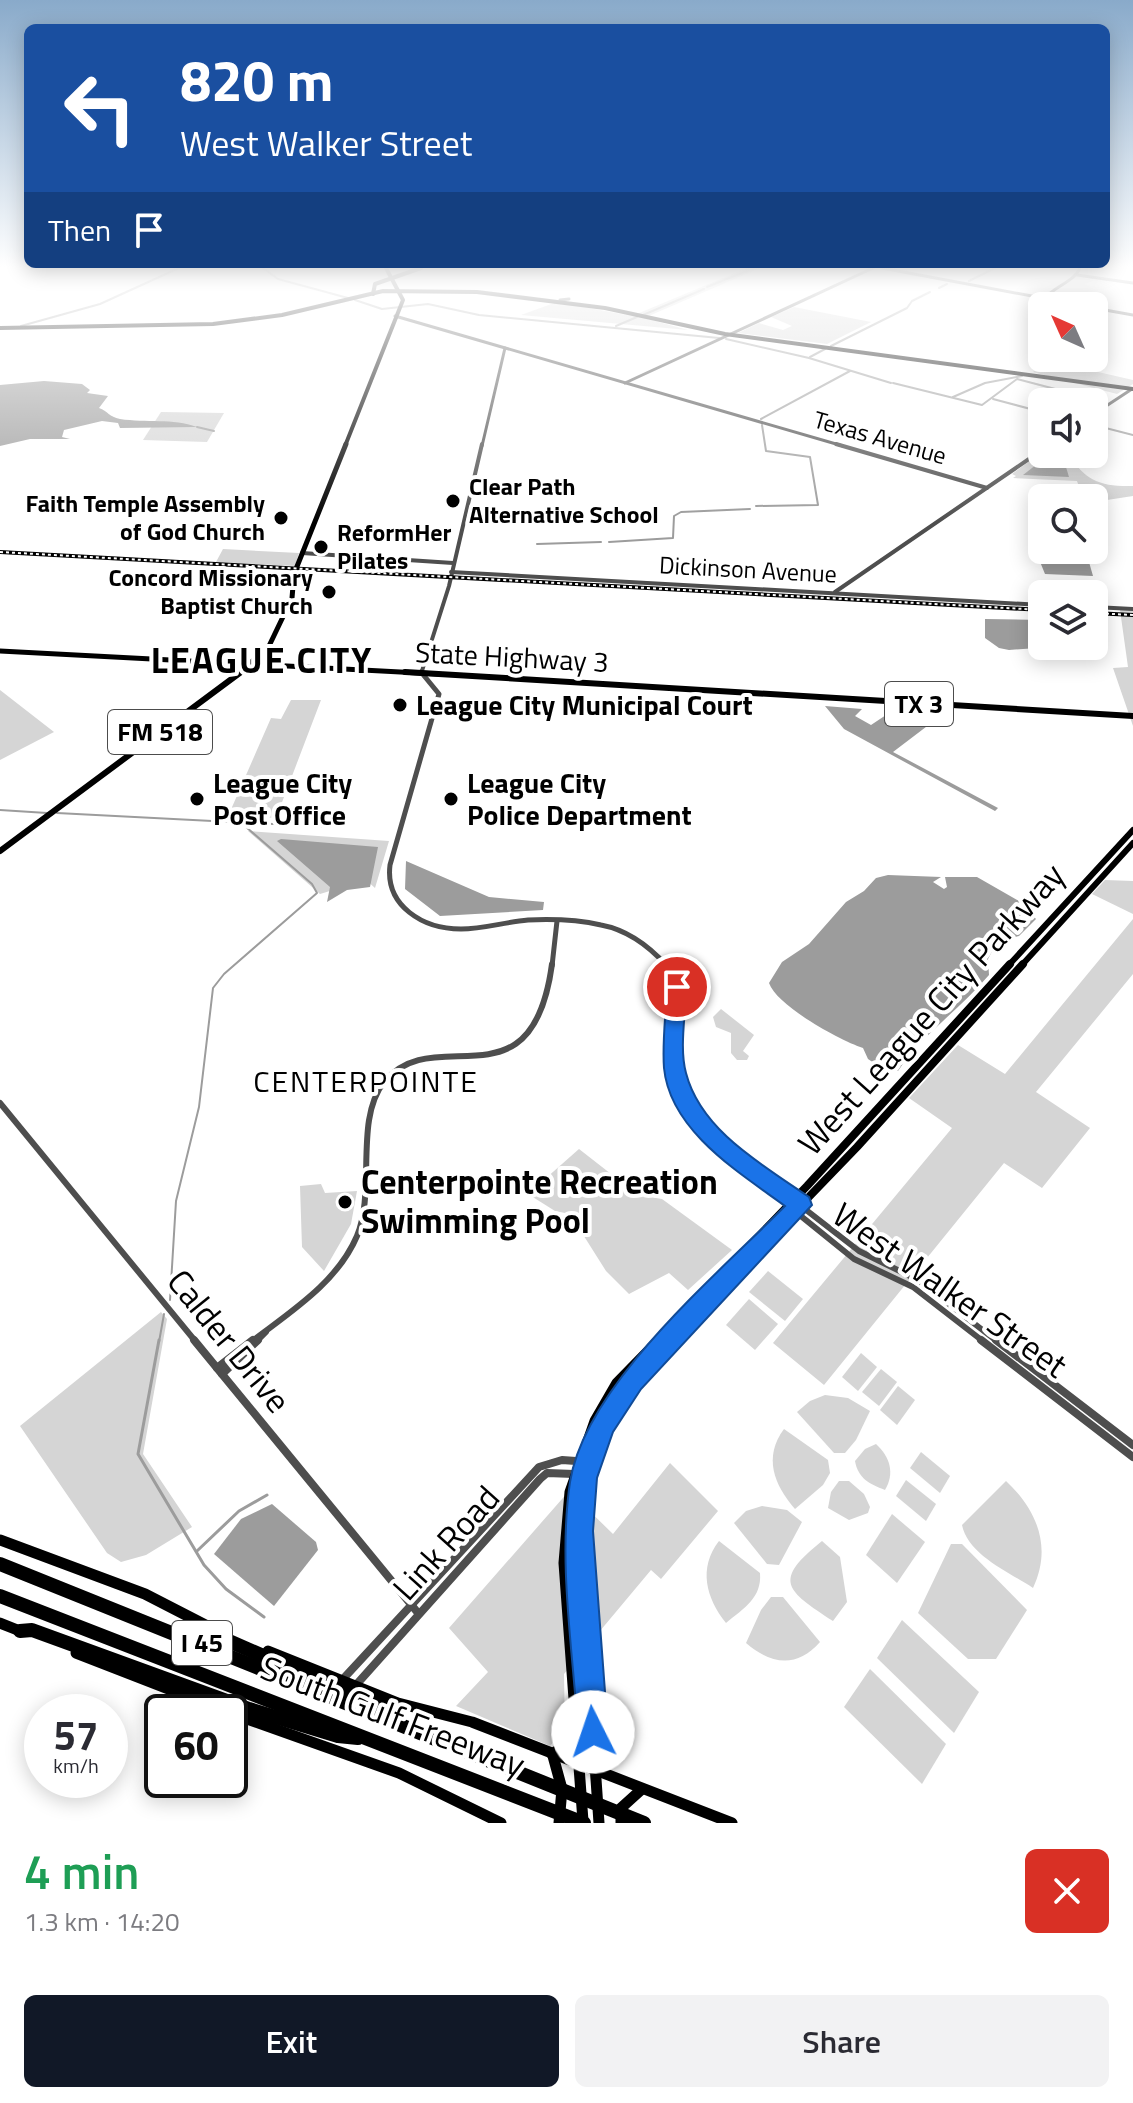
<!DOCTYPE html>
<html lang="en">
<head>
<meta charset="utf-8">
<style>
	body { margin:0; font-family:"Titillium Web",sans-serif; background:#f2f2f3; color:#2b2b33; height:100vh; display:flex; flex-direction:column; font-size:30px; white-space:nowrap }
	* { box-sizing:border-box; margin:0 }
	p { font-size:26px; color:#7c7c81 }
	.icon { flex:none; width:44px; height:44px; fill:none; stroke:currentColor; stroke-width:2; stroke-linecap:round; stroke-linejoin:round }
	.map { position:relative; height:1823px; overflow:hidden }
	.panel { display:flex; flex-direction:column; background:#fff; flex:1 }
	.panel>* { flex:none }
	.hud { position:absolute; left:24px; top:24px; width:1086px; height:244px; border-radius:12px; box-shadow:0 4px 20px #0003; background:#1a4fa0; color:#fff; overflow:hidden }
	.needle { width:52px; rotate:315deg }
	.fabs { position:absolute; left:1028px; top:292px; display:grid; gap:16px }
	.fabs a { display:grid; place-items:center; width:80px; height:80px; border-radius:12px; background:#fff; box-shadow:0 4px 20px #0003; font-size:40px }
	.speed { position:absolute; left:24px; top:1694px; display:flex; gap:16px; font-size:40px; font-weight:700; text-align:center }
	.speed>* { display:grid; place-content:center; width:104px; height:104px; border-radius:50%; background:#fff; box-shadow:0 4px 20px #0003; line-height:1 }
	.speed small { font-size:20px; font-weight:400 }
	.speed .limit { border:4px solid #111; border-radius:12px; background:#fff; color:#111 }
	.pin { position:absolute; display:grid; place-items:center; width:68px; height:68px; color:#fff; margin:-34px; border:4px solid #fff; border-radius:50%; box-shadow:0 2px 8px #0007 }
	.me { position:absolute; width:88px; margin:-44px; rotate:356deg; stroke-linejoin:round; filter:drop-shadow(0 0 6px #0008) }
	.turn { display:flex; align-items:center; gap:28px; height:168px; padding:0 24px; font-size:36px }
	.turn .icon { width:104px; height:104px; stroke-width:2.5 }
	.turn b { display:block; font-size:56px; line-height:68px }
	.then { display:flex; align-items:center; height:76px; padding:0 24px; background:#0003; gap:16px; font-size:30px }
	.round { display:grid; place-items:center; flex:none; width:84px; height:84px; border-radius:12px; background:#f2f2f3 }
	.summary { display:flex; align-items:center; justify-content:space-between; height:136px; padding:0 24px }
	h1 { font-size:48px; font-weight:600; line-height:60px; color:#1e9e55 }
	.button { display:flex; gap:16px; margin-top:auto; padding:16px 24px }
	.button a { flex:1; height:92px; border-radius:12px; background:#111827; color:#fff; font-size:32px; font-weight:600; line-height:92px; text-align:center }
	.button a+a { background:#f2f2f3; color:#2b2b33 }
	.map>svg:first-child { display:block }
	.green { fill:#d5d5d5 }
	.water { fill:#9c9c9c }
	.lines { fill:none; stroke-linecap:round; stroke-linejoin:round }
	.stream-far1 { stroke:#9c9c9c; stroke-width:2 }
	.stream { stroke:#9c9c9c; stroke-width:3 }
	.minor-far4 { stroke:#4e4e4e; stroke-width:3 }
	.minor-far3 { stroke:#4e4e4e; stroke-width:4 }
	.minor-far2 { stroke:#4e4e4e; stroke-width:5 }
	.minor-far1 { stroke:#4e4e4e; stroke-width:6 }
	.minor { stroke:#4e4e4e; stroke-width:8 }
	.major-far4 { stroke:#000; stroke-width:4 }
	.major-far3 { stroke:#000; stroke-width:5 }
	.major-far2 { stroke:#000; stroke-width:6 }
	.major-far1 { stroke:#000; stroke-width:8 }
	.major { stroke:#000; stroke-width:11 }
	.highway { stroke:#000; stroke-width:14 }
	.rail-casing { stroke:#000; stroke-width:4 }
	.rail { stroke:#fff; stroke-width:2; stroke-dasharray:3; stroke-linecap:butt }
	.route { fill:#1a73e8; stroke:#114b97; stroke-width:2 }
	.poi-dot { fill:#000; stroke:#fff; stroke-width:3 }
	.labels { text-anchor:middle; stroke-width:8; stroke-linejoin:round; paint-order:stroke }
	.far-street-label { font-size:24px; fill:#000; stroke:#fff }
	.far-poi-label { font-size:24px; font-weight:bold; fill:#000; stroke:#fff; text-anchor:start }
	.shield { fill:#fff; stroke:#4c4c4c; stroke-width:2 }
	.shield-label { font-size:26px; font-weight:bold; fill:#000 }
	.street-label { font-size:28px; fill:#000; stroke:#fff }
	.poi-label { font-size:28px; font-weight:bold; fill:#000; stroke:#fff; text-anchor:start }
	.neighbourhood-label { font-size:30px; letter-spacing:2px; fill:#000; stroke:#fff }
	.near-street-label { font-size:34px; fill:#000; stroke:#fff }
	.near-poi-label { font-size:34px; font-weight:bold; fill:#000; stroke:#fff; text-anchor:start }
	.district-label { font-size:36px; font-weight:bold; letter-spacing:2px; fill:#000; stroke:#fff }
</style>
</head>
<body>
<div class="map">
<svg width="1133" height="1823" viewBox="0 0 1133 1823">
	<rect width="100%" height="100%" fill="#fff"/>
	<!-- green -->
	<g class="green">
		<polygon points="747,268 760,268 644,318 688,330 521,315 557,302 632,316"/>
		<polygon points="794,307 871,322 827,344 738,333 759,323 783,330 792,326 771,317"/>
		<polygon points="1050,361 1133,380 1133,384 1117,394 1033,372"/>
		<polygon points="161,412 224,413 207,442 143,440"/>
		<path d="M1042 452 1070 454C1083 481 1103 487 1133 486V496L1094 502V498H1083L1077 481 1013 478 1016 476 1012 474Z"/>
		<polygon points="223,549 299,553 295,566 216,562"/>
		<polygon points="1120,610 1133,610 1133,726 1113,668 1128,667"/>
		<polygon points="0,690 54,732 0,760"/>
		<polygon points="291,700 321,700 276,818 229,814 271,718 281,719"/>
		<polygon points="248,831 389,841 375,888 366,880 320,894"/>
		<polygon points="1105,880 1133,881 1133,914 1092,894"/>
		<polygon points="1133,919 1133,974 1036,1092 1090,1128 1042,1188 1004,1163 824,1385 773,1343 952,1128 909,1098 958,1045 1005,1074"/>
		<polygon points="721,1009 754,1035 743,1051 749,1056 747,1060 737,1060 731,1053 731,1033 716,1027 713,1017"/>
		<polygon points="579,1149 638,1195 662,1199 732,1250 688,1290 669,1273 629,1294 606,1271 570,1214 555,1211 528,1194"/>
		<polygon points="321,1184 325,1193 357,1191 351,1224 324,1271 302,1247 300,1186"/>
		<polygon points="768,1271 803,1299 785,1321 749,1292"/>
		<polygon points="749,1299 778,1324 755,1350 726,1325"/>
		<polygon points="161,1312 167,1319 143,1454 192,1527 146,1555 121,1562 107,1553 20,1426"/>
		<polygon points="861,1353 877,1367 858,1391 842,1377"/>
		<polygon points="881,1369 897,1382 879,1406 862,1392"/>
		<polygon points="898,1386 915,1400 897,1425 880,1410"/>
		<polygon points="825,1395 848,1398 870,1411 856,1440 845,1453 834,1453 797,1412 810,1401"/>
		<path d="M784 1429 828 1460 830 1473 823 1485 795 1509C774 1485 763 1457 784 1429Z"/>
		<path d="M876 1444C890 1457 895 1473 885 1490 869 1484 858 1478 855 1461L865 1449Z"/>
		<polygon points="921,1452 950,1476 940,1493 910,1468"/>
		<polygon points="670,1463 718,1511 661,1579 651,1570 564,1674 565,1729 550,1746 456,1706 488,1672 449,1628 569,1491 613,1534"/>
		<polygon points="906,1480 936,1504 926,1521 896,1496"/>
		<polygon points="839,1481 849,1481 864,1494 870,1507 868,1513 849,1520 828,1508 831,1492"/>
		<path d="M1006 1481C1038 1511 1052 1548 1033 1588 1009 1572 968 1555 962 1525Z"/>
		<polygon points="762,1506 787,1510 802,1522 779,1565 767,1564 734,1523 746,1511"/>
		<polygon points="892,1514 925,1542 897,1583 866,1555"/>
		<path d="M719 1541 760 1573C762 1598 744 1608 726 1623 706 1598 698 1568 719 1541Z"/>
		<path d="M822 1541 840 1557 847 1602 833 1621C786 1590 772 1581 822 1541Z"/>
		<polygon points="951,1544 962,1544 1027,1610 996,1659 968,1659 918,1613"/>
		<path d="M771 1597H783L820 1642C797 1668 772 1665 746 1643L761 1610Z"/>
		<polygon points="902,1620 979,1692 954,1733 877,1658"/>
		<polygon points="870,1669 946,1744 922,1784 844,1707"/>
	</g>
	<!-- water -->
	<g class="water">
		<path d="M44 381 82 384 90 390 87 393 108 396 99 408C108 411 109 417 120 419 146 423 173 418 197 427L120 428 118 423 102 421 64 430 62 437 70 439H30L0 446V385Z"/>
		<polygon points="1050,454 1062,454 1069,477 1023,475"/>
		<polygon points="1032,542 1042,543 1042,550 1055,550 1089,562 1093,576 1045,574"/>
		<polygon points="985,619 1042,620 1042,646 1094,646 1094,624 1101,634 1101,647 1083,655 1037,648 1009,650 999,648 985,638"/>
		<polygon points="825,706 862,709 855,716 871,725 892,711 943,714 893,752 998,808 995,811 844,729"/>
		<polygon points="281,839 378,847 370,887 347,890 327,902 330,887 277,841"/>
		<polygon points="406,861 489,897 544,902 543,910 440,916 405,889"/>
		<path d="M888 875 941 877 933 882 944 889 947 887 945 877H977L1019 901 1036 919 1019 936 997 942 988 959 989 975C960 1009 923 1034 898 1071L877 1065 868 1059 863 1048C839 1040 777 1006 769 983L782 962 809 944 846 902 864 891 876 878Z"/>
		<polygon points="272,1504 316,1542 318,1550 274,1606 214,1554 241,1519"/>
	</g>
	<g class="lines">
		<!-- stream-far1 -->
		<g class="stream-far1">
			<polyline points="263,268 278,279 348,298"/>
			<polyline points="969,281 995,268"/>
			<polyline points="707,287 754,268"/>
			<polyline points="939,288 947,284"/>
			<polyline points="355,300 382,309 428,304 479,315 719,338"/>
			<polyline points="643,315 704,289"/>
			<polyline points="21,326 100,304 179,268"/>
			<polyline points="616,326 637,317"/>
			<polyline points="726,339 809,358 891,383"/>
			<polyline points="831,346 907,308 912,301 930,292"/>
			<polyline points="810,357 825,349"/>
			<polyline points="893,383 982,405 1017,379 1105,402"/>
			<polyline points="953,397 985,383 1022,376"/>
			<polyline points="993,399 1042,412"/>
			<polyline points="761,419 850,371"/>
			<polyline points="1094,425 1133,435"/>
			<polyline points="197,427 214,431"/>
			<polyline points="756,506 818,505 810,457 766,451 762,425"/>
			<polyline points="609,542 673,538 674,516 681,512 750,509"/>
			<polyline points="537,544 601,542"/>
			<polyline points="0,810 47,813"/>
			<polyline points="57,813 331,827"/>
			<polyline points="170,1300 176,1201 199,1107 213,988 224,974 317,893 312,884 246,827"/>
			<polyline points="159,1342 164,1314"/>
		</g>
		<!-- stream -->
		<g class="stream">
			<polyline points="159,1340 138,1454 204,1565 226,1589 264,1617"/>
			<polyline points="197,1551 239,1511 267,1495"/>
		</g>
		<!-- minor-far4 -->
		<g class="minor-far4">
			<polyline points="882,268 1085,306"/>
			<polyline points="1077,275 1133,283"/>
			<path d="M1045 298C1055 286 1074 282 1080 268"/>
			<polyline points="560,300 569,299"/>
			<polyline points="1094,308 1133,315"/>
			<polyline points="395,316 843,446"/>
			<polyline points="625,383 873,268"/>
			<polyline points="1094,414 1132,389"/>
			<polyline points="482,446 505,348"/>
		</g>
		<!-- minor-far3 -->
		<g class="minor-far3">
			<polyline points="836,444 987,488"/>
			<polyline points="302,553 453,563"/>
			<polyline points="451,572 1042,605"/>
			<polyline points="835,592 1042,450"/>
			<polyline points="1094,607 1133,609"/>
			<polyline points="421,674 449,586 482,444"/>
		</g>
		<!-- minor-far2 -->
		<g class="minor-far2">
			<path d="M421 672 439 694 390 865C385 906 423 929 461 929 483 929 505 922 528 920 550 919 579 920 601 925 628 930 649 946 667 966"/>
			<polyline points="552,966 557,921"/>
		</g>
		<!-- minor-far1 -->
		<g class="minor-far1">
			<polyline points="665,964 677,987 674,1071 690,1109 712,1137 859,1251 918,1280 998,1342"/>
			<polyline points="0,1103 196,1342"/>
			<polyline points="741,1163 744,1170 854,1259 913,1287 984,1342"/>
			<path d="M251 1342C290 1312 337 1283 357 1236 376 1191 354 1120 384 1082 435 1019 532 1113 552 964"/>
			<polyline points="256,1342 266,1332"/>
		</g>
		<!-- minor -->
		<g class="minor">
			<polyline points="194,1340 418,1613"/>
			<polyline points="981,1340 1133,1457"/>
			<polyline points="996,1340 1133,1445"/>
			<polyline points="217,1368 253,1340"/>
			<polyline points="222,1374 258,1340"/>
			<polyline points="343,1679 539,1467 562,1460 576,1461"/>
			<polyline points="356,1685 540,1479 547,1473 574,1474"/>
		</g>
		<!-- major-far4 -->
		<g class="major-far4">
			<polyline points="373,294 375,284 421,268"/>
			<polyline points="0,328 213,324 282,315 383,291 477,292 605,308 725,334 1133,389"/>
			<polyline points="345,446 403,300 386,268"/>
		</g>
		<!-- major-far3 -->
		<g class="major-far3">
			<polyline points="0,651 438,674"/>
			<polyline points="238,674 269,646 292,598 294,574 346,444"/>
		</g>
		<!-- major-far2 -->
		<g class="major-far2">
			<polyline points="405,672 1133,716"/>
			<polyline points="0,851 241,672"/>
			<polyline points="1008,966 1133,830"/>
			<polyline points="1021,966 1133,843"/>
		</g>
		<!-- major-far1 -->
		<g class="major-far1">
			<polyline points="657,1342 807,1186 1010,964"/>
			<polyline points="669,1342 857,1147 1023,964"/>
		</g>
		<!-- major -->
		<g class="major">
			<polyline points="0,1540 145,1594 215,1630"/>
			<polyline points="0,1623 20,1631"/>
			<polyline points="268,1651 398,1703 472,1722 732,1823"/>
			<polyline points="76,1653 228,1712"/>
			<polyline points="230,1713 399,1773 501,1823"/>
			<polyline points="552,1754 565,1746 573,1728"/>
			<polyline points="553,1756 562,1789 559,1823"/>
			<polyline points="583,1821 564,1563 570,1492 595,1421 617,1383 659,1340"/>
			<polyline points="599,1823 579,1531 588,1462 603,1425 632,1380 671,1340"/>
			<polyline points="621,1823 621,1808 642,1789"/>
		</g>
		<!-- highway -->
		<g class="highway">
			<polyline points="0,1564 644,1823"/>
			<polyline points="0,1596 584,1823"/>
			<polyline points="216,1630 222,1638 385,1709 399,1724"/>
			<polyline points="20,1631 32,1630 249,1709 338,1736 358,1738"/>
		</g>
		<!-- rail casing -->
		<g class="rail-casing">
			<g id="rail">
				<polyline points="0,552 1042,610"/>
				<polyline points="1094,613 1133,615"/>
			</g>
		</g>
		<!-- rail -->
		<use href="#rail" class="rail"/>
	</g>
	<!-- sky -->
	<linearGradient id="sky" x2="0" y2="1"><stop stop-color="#89aaca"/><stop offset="0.51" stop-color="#fff"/><stop offset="1" stop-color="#fff" stop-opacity="0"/></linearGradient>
	<rect width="1133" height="523" fill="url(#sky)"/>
	<!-- route -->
	<path class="route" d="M677 979 686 987C686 1013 679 1048 686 1073 701 1131 763 1165 809 1197L812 1205 641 1389 613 1432 597 1478 593 1531 608 1732 604 1743 593 1747 583 1743 578 1732C573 1650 558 1563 570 1482 585 1385 717 1275 785 1206 740 1173 670 1131 664 1068 662 1042 666 1013 667 987Z"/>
	<!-- markers -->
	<g class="poi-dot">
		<circle cx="453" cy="501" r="8"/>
		<circle cx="281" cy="518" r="8"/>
		<circle cx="321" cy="547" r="8"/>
		<circle cx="329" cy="592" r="8"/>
		<circle cx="400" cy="705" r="8"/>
		<circle cx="197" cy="799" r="8"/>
		<circle cx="451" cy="799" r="8"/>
		<circle cx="345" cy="1202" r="8"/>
	</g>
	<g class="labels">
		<!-- far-street labels -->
		<g class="far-street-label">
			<text transform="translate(880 438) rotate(16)" y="8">Texas Avenue</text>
			<text transform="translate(748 570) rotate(3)" y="8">Dickinson Avenue</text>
		</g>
		<!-- far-poi labels -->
		<g class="far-poi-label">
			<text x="469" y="495">Clear Path<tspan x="469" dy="28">Alternative School</tspan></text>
			<text x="265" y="512" text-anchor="end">Faith Temple Assembly<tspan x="265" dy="28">of God Church</tspan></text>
			<text x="337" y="541">ReformHer<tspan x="337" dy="28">Pilates</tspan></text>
			<text x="313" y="586" text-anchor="end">Concord Missionary<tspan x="313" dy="28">Baptist Church</tspan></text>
		</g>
		<!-- shield labels -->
		<g class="shield">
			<rect x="885" y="682" width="68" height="44" rx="6"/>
			<rect x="108" y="710" width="104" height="44" rx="6"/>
			<rect x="172" y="1621" width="60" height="44" rx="6"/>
		</g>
		<g class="shield-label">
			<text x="919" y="713">TX 3</text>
			<text x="160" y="741">FM 518</text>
			<text x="202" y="1652">I 45</text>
		</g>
		<!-- street labels -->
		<g class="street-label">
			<text transform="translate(512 657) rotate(3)" y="10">State Highway 3</text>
		</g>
		<!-- poi labels -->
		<g class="poi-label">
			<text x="416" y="715">League City Municipal Court</text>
			<text x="213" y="793">League City<tspan x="213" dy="32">Post Office</tspan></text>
			<text x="467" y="793">League City<tspan x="467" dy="32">Police Department</tspan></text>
		</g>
		<!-- neighbourhood labels -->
		<g class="neighbourhood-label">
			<text x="366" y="1092">CENTERPOINTE</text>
		</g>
		<!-- near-street labels -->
		<g class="near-street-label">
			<text transform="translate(931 1009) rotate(-48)" y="12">West League City Parkway</text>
			<text transform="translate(950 1290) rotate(35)" y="12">West Walker Street</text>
			<text transform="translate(229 1341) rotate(51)" y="12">Calder Drive</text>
			<text transform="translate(446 1543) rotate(-48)" y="12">Link Road</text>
			<text transform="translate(393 1716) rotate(21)" y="12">South Gulf Freeway</text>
		</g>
		<!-- near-poi labels -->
		<g class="near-poi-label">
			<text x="361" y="1194">Centerpointe Recreation<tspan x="361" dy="39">Swimming Pool</tspan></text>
		</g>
		<!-- district labels -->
		<g class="district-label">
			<text x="262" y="673">LEAGUE CITY</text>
		</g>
	</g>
</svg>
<div class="fabs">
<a><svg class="needle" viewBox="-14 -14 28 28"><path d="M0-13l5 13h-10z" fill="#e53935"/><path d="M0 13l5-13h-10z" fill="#7c7c81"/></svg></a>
<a><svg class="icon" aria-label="sound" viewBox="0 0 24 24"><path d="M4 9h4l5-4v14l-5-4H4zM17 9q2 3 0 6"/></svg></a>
<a><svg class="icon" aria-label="search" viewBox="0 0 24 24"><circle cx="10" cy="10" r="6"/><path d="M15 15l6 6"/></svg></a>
<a><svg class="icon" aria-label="layers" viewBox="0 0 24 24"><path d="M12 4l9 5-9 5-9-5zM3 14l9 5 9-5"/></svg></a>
</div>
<div class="speed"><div>57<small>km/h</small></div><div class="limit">60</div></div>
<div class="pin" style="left:677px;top:987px;background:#d93025"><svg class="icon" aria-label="arrive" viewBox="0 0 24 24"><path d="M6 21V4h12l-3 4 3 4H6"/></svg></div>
<svg class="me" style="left:593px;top:1732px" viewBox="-20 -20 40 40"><circle r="19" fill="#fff"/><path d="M0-13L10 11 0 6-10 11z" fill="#1a73e8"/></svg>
<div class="hud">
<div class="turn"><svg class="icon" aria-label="left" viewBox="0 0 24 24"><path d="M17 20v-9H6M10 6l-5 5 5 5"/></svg><div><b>820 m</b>West Walker Street</div></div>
<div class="then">Then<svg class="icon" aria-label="arrive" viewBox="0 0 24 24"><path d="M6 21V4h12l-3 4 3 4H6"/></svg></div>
</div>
</div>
<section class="panel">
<div class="summary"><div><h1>4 min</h1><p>1.3 km · 14:20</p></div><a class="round" style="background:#d93025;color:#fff"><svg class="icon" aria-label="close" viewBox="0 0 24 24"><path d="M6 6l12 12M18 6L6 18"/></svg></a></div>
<div class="button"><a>Exit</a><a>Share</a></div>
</section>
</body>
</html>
